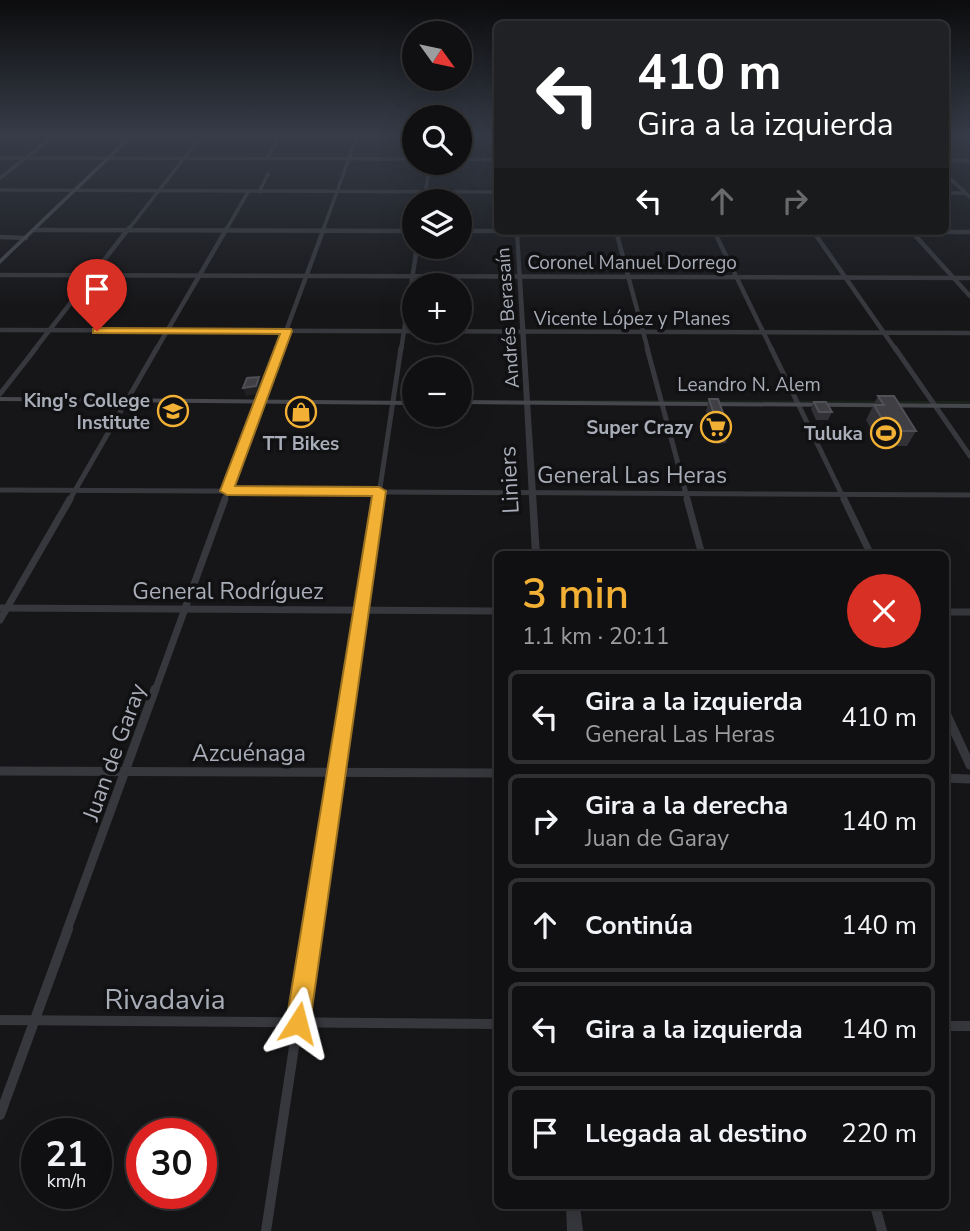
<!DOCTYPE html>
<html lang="es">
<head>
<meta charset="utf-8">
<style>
	body { margin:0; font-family:"Nunito Sans",sans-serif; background:#1e1e20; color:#f1f3f6; height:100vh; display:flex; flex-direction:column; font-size:26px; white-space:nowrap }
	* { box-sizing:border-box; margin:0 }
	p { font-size:23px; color:#9c9d9f }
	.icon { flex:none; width:38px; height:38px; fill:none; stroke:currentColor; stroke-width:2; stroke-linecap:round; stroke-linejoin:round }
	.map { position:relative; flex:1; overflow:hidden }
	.side { position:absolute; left:494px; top:551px; width:455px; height:658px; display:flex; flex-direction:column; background:#101012; border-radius:10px; box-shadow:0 7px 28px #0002,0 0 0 2px #303032 }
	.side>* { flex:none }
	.guide { position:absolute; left:494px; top:21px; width:455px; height:214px; border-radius:10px; box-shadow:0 7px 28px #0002,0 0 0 2px #303032; background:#202124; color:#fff; overflow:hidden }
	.needle { width:46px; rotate:123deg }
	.buttons { position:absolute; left:402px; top:21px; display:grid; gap:14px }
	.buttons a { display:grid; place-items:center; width:70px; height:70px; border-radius:50%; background:#101012; box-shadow:0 7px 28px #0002,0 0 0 2px #303032; font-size:35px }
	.speed { position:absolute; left:21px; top:1118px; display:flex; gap:14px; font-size:35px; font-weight:700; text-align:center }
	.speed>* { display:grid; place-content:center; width:91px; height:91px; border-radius:50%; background:#101012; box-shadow:0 7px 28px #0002,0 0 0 2px #303032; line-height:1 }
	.speed small { font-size:18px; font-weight:400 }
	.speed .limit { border:10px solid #d22; background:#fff; color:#111 }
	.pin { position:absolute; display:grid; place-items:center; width:60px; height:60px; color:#fff; margin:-72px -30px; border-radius:50% 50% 50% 0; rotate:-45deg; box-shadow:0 0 7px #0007 }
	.pin .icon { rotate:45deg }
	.me { position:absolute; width:77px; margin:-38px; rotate:9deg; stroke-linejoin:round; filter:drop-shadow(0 0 5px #0008) }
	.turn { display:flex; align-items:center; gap:24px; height:147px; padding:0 28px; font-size:32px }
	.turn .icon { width:91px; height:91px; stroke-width:2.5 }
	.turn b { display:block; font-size:49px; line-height:60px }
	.lanes { display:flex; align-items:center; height:66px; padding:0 28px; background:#0003; justify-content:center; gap:35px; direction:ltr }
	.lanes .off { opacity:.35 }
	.round { display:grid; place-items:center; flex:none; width:74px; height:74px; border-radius:37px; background:#1e1e20 }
	.overview { display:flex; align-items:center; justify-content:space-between; height:119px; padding:0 28px }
	h1 { font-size:42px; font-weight:600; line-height:52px; color:#f2b134 }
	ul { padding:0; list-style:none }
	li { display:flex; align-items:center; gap:21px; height:94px; margin:0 14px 10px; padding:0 14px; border:4px solid #303032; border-radius:10px }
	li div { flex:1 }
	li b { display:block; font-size:26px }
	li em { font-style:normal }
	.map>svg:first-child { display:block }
	.green { fill:#1c231d }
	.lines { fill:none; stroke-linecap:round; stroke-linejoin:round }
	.minor-far5 { stroke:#37383d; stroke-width:3.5 }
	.minor-far4 { stroke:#37383d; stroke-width:4.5 }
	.minor-far3 { stroke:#37383d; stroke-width:5 }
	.minor-far2 { stroke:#37383d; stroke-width:7 }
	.minor-far1 { stroke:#37383d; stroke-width:9 }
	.minor { stroke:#37383d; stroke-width:10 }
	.tertiary { fill:#37383d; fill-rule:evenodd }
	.secondary { fill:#45474d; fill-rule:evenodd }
	.wall { fill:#323236 }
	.shaded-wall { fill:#212124 }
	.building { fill:#3f3f44; stroke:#4f5156; stroke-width:2 }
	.route { fill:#f2b134; stroke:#9d7322; stroke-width:2 }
	.labels { text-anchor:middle; stroke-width:7; stroke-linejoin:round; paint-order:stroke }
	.far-street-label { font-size:19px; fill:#a8adb8; stroke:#111113 }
	.far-poi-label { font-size:19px; font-weight:bold; fill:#a8adb8; stroke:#111113; text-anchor:end }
	.street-label { font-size:23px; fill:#a8adb8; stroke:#111113 }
	.near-street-label { font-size:28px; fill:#a8adb8; stroke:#111113 }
</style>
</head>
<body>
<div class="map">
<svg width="970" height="1231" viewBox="0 0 970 1231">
	<rect width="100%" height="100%" fill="#161618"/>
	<!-- green -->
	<polygon class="green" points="535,400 970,401 970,406 528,402"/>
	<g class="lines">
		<!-- minor-far5 -->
		<g class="minor-far5">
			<polyline points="0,158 415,159"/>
			<polyline points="267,159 281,134"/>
			<polyline points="460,159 497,160"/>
			<polyline points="945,160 970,161"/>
			<polyline points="945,174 970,197"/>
			<polyline points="0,178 54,136"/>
			<polyline points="0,190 497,192"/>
			<polyline points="259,192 268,174"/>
			<polyline points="945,193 965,193"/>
			<polyline points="424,201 430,163"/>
			<polyline points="34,230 114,230"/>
			<polyline points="128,230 203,134"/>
			<polyline points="226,230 248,192"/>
			<polyline points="323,230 358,134"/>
		</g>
		<!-- minor-far4 -->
		<g class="minor-far4">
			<polyline points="34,230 415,231"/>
			<polyline points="460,231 970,232"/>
			<polyline points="616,231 648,350"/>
			<polyline points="714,231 772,350"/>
			<polyline points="813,231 896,350"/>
			<polyline points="912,232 970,296"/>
			<polyline points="0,237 26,238"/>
			<polyline points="0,275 970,278"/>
			<polyline points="0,330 970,333"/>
			<polyline points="34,350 129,228"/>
			<polyline points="156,350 227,228"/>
			<polyline points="279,350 324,228"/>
			<polyline points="401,350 417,247"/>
		</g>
		<!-- minor-far3 -->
		<g class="minor-far3">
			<polyline points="647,348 688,501"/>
			<polyline points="771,348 845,501"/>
			<polyline points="895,348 970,456"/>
			<polyline points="0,394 36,348"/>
			<polyline points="0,490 970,495"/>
			<polyline points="69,501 157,348"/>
			<polyline points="224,501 280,348"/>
			<polyline points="378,501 401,348"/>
		</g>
		<!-- minor-far2 -->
		<g class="minor-far2">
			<polyline points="687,499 702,555"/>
			<polyline points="844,499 871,555"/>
			<polyline points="0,608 497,611"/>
			<polyline points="945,612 970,612"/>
			<polyline points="0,620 70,499"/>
			<polyline points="155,691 225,499"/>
			<polyline points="349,691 378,499"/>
		</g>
		<!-- minor-far1 -->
		<g class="minor-far1">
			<polyline points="945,711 970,765"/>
			<polyline points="0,771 497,773"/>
			<polyline points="945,778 970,779"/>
			<polyline points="67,930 155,689"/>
			<polyline points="312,930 349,689"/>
		</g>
		<!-- minor -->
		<g class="minor">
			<polyline points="0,1020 497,1024"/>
			<polyline points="945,1026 970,1026"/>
			<polyline points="0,1115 68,929"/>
			<polyline points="875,1206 882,1231"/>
			<polyline points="266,1231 312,929"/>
		</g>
		<!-- tertiary -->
		<g class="tertiary">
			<polygon points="0,135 131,136 133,137 131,138 0,137"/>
			<polygon points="515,231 519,231 540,555 532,555"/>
			<polygon points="566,1206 580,1206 583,1231 567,1231"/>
		</g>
		<!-- secondary -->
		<g class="secondary">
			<polygon points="131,134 136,134 0,264 0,259"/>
			<polygon points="0,397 415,401 415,405 0,401"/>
			<polygon points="460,400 970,404 970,408 460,404"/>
		</g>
	</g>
	<!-- wall -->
	<g class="wall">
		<polygon points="878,396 916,431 907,446 881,446 866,420"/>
		<polygon points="306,399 308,407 304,417 294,417 292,410"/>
		<polygon points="709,399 730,432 726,443 717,444 706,411"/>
		<polygon points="180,400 183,407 178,416 163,415 160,408"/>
		<polygon points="814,402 832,412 828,420 816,420 811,409"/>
		<polygon points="420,415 431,415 430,425 420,425"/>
	</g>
	<!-- shaded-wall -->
	<g class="shaded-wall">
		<polygon points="259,377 261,385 258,394 246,396 243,388"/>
		<polygon points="306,399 308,407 304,417 303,410"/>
		<polygon points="180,400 183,407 178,416 175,408"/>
	</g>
	<!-- building -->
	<g class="building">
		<polygon points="259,377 256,386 243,388 247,378"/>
		<polygon points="878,396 894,396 916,431 889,431 874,405 884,405"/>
		<polygon points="164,399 180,400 175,408 160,408"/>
		<polygon points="296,399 306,399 303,410 292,410"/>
		<polygon points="709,399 718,399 730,432 720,432"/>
		<polygon points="814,402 826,402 832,412 819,412"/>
		<rect x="420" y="415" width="10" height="2"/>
	</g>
	<!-- sky -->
	<linearGradient id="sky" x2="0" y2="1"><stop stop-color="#0c0c0d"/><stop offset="0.44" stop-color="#363c48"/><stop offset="1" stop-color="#363c48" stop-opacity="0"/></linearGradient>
	<rect width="970" height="307" fill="url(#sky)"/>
	<!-- route -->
	<polygon class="route" points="97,328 291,329 292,331 235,486 379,487 386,491 310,1023 306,1031 298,1034 290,1031 286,1023 372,496 227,495 220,491 280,334 93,333 93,329"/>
	<!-- icons -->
	<defs>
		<g id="school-ring" transform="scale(1.575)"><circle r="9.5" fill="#111113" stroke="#f2b134" stroke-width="1.5"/><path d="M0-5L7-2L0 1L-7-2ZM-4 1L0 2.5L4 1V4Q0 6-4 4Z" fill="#f2b134"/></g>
		<g id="shop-ring" transform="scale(1.575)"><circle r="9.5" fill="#111113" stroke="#f2b134" stroke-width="1.5"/><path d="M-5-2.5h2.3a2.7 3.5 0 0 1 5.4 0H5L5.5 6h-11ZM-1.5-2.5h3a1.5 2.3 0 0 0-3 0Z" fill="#f2b134"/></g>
		<g id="supermarket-ring" transform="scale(1.575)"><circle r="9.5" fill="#111113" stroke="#f2b134" stroke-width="1.5"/><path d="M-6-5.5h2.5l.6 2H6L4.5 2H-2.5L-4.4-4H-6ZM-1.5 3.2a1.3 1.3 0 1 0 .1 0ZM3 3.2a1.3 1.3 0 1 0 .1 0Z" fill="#f2b134"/></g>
		<g id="stadium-ring" transform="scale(1.575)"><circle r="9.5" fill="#111113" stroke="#f2b134" stroke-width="1.5"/><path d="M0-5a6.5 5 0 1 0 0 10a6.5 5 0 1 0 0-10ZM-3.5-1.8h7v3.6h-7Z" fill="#f2b134"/></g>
	</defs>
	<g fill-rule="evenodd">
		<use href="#school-ring" x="173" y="411"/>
		<use href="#shop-ring" x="301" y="412"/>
		<use href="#supermarket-ring" x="716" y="427"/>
		<use href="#stadium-ring" x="886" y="433"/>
	</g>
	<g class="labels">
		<!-- far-street labels -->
		<g class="far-street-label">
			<text x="632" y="269">Coronel Manuel Dorrego</text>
			<text transform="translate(507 318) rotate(-94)" y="7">Andrés Berasaín</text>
			<text x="632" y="325">Vicente López y Planes</text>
			<text x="749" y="391">Leandro N. Alem</text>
		</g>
		<!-- far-poi labels -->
		<g class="far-poi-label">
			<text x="150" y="407">King's College<tspan x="150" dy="22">Institute</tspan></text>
			<text x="693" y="434">Super Crazy</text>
			<text x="863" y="440">Tuluka</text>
			<text x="301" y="450" text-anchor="middle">TT Bikes</text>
		</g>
		<!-- street labels -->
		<g class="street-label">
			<text x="632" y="483">General Las Heras</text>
			<text transform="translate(509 480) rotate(-93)" y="8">Liniers</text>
			<text x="228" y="599">General Rodríguez</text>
			<text transform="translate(114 752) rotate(-70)" y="8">Juan de Garay</text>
			<text x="249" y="761">Azcuénaga</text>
		</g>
		<!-- near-street labels -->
		<g class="near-street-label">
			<text x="165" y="1009">Rivadavia</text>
		</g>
	</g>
</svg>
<div class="buttons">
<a><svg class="needle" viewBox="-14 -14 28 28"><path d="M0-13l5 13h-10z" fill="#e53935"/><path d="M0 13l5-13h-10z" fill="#9c9d9f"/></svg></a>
<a><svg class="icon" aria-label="search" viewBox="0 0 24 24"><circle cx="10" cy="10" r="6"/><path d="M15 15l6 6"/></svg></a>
<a><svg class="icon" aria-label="layers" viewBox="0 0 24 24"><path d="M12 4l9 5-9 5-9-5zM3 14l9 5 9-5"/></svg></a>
<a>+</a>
<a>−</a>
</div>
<div class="speed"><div>21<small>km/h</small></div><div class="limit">30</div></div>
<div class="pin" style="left:97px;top:331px;background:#d93025"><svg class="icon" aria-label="arrive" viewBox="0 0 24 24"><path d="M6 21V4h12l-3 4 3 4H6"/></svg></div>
<svg class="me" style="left:298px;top:1023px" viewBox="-20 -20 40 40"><path d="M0-17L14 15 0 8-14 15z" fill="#f2b134" stroke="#fff" stroke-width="4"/></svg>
<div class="guide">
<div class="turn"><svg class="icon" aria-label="left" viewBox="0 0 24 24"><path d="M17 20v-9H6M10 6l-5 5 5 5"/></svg><div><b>410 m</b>Gira a la izquierda</div></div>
<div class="lanes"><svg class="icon" aria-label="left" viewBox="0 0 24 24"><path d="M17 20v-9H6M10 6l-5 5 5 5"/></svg><svg class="icon off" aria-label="ahead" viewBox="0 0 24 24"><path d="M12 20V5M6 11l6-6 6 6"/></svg><svg class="icon off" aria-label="right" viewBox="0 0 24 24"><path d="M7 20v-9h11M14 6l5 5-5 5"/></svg></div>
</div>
<section class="side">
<div class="overview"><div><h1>3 min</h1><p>1.1 km · 20:11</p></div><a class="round" style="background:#d93025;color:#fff"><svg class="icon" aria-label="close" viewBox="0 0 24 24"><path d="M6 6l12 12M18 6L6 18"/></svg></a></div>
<ul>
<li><svg class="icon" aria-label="left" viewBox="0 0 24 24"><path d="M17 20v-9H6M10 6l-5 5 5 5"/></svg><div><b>Gira a la izquierda</b><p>General Las Heras</p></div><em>410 m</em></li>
<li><svg class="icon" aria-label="right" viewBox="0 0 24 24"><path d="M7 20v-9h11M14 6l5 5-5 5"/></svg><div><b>Gira a la derecha</b><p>Juan de Garay</p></div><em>140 m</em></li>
<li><svg class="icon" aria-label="ahead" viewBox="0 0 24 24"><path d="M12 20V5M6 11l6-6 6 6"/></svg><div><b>Continúa</b></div><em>140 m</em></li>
<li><svg class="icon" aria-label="left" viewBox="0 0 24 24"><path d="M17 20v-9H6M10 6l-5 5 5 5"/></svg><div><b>Gira a la izquierda</b></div><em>140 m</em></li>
<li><svg class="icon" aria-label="arrive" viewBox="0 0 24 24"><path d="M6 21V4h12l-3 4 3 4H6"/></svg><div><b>Llegada al destino</b></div><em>220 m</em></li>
</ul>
</section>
</div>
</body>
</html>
